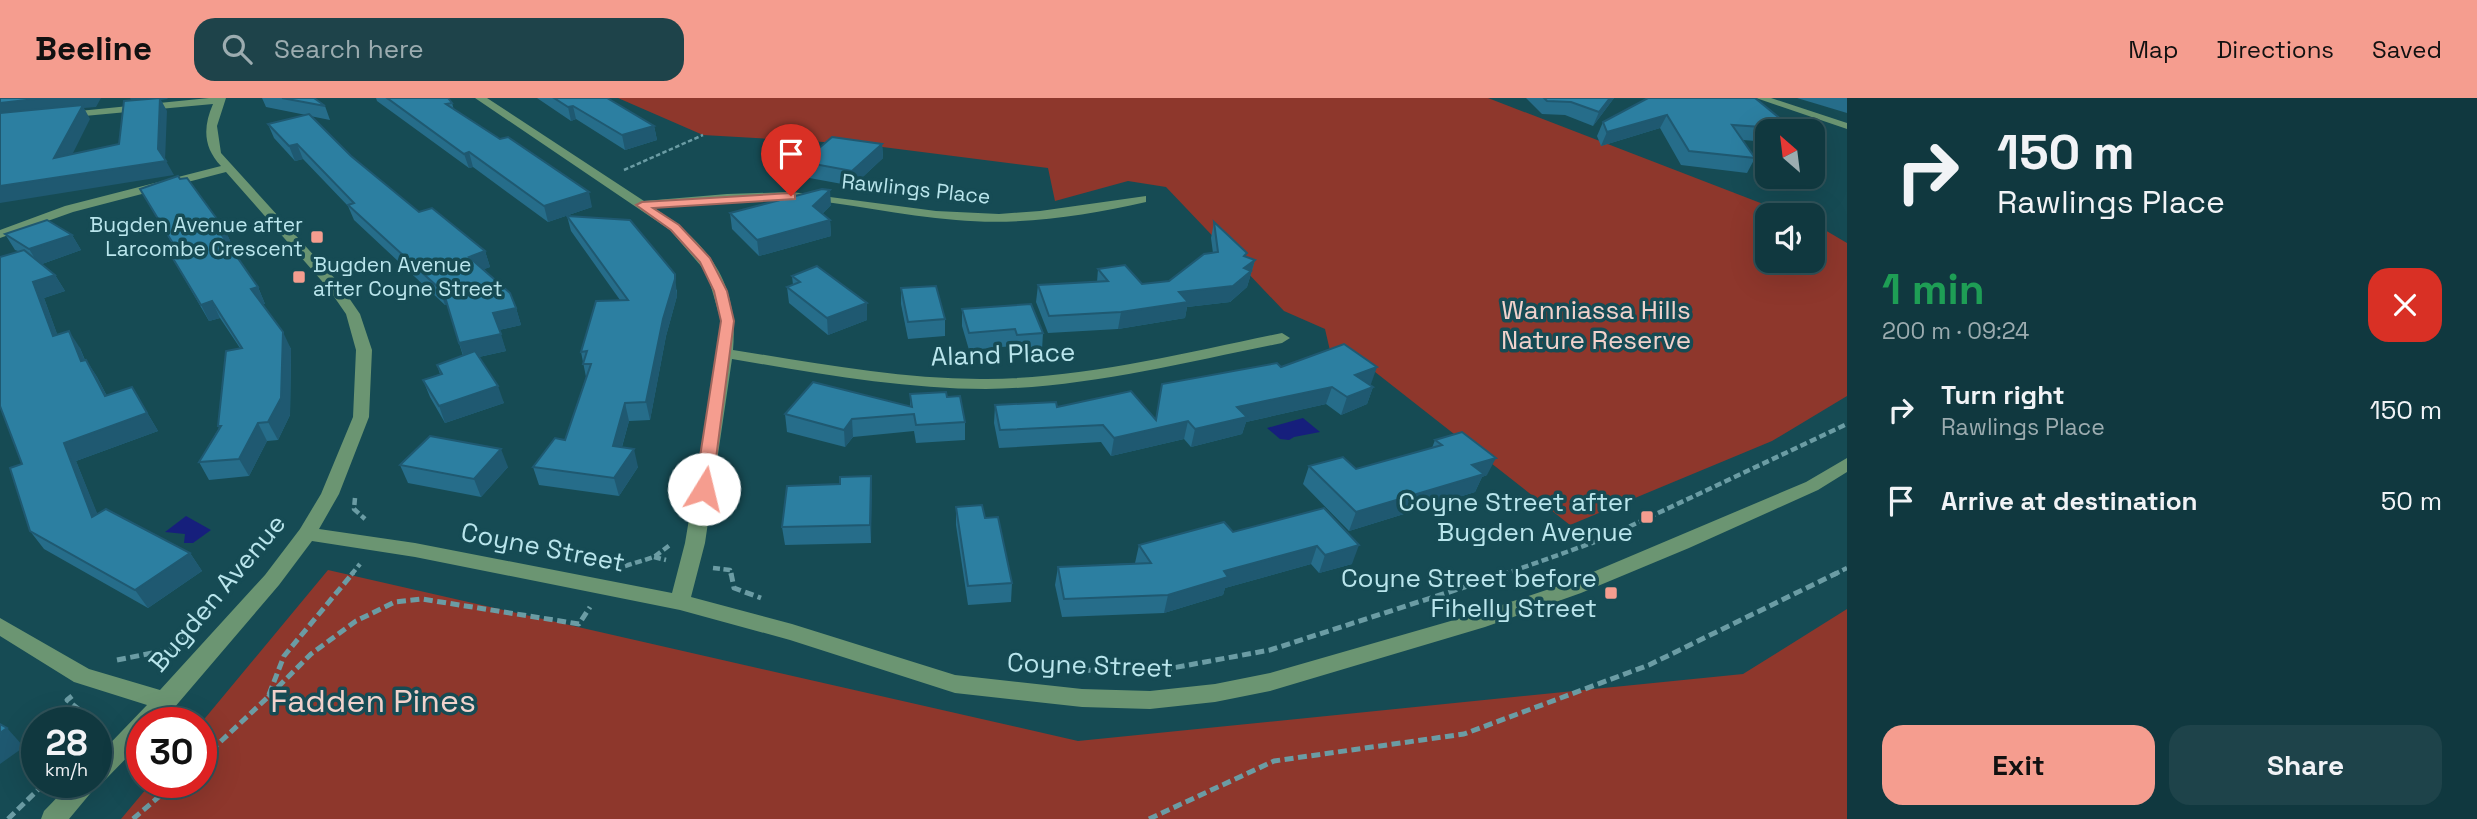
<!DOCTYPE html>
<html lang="en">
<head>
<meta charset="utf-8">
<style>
	body { margin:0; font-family:"Space Grotesk",sans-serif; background:#1e434a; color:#f1f3f6; height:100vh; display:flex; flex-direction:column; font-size:26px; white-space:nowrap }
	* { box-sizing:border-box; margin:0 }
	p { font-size:23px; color:#9cacb0 }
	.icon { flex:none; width:38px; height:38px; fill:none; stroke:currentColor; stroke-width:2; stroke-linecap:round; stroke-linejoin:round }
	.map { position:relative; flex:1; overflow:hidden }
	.drawer { display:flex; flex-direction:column; background:#10383f; width:630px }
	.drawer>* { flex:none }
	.top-card { background:#10383f; color:#f1f3f6; overflow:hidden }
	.needle { width:46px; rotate:332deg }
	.controls { position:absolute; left:1755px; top:21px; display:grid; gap:14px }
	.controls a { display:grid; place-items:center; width:70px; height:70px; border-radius:14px; background:#10383f; box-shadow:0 7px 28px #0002,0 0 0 2px #305259; font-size:35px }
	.speed { position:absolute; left:21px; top:609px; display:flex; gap:14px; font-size:35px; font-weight:700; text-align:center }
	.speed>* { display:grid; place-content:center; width:91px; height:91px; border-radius:50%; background:#10383f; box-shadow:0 7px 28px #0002,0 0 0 2px #305259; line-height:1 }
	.speed small { font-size:18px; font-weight:400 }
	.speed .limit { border:10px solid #d22; background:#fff; color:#111 }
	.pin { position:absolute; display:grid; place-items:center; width:60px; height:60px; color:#fff; margin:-72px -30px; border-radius:50% 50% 50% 0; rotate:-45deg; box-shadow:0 0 7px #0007 }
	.pin .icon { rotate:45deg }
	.me { position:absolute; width:77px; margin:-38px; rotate:9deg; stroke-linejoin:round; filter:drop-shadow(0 0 5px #0008) }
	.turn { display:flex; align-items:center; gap:24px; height:147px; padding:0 35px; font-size:32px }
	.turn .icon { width:91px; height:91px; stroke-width:2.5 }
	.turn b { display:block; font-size:49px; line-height:60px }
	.round { display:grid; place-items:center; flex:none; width:74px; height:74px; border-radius:21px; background:#1e434a }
	.head { display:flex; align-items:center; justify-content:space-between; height:119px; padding:0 35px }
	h1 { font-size:42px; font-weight:600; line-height:52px; color:#1e9e55 }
	.primary-button { display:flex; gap:14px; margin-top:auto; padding:14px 35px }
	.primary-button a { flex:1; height:80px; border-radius:21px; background:#f59d8f; color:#111; font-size:28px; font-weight:600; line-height:80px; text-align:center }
	.primary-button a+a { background:#1e434a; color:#f1f3f6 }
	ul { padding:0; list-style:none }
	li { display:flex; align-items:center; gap:21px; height:91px; padding:0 35px }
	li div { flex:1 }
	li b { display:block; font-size:26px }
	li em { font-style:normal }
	header { display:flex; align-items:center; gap:42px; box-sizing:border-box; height:98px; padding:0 35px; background:#f59d8f; color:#111 }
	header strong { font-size:33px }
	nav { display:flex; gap:38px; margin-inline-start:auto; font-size:24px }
	.search { width:490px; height:63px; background:#1e434a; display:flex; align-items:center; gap:18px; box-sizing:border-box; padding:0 24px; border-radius:21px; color:#9cacb0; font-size:26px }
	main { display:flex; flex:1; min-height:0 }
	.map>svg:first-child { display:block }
	.green { fill:#8e372c }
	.water { fill:#161f7c }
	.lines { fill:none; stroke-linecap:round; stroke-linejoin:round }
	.path-far2 { stroke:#6b9ca4; stroke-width:2.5; stroke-dasharray:4.5 2.5; stroke-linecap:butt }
	.path-far1 { stroke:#6b9ca4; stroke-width:4.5; stroke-dasharray:7 3.5; stroke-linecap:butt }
	.path { stroke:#6b9ca4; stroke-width:5; stroke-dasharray:9 4.5; stroke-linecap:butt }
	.minor { fill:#6b9572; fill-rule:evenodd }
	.wall { fill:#266d8a }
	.shaded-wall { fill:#1f5971 }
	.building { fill:#2c7fa1; stroke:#1f5971; stroke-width:2 }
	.route { fill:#f59d8f; stroke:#9f665d; stroke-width:2 }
	.poi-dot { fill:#f59d8f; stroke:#164b54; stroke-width:2.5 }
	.labels { text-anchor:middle; stroke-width:7; stroke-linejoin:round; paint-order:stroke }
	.far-street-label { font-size:21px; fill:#b9e5ec; stroke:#164b54 }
	.far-poi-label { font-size:21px; fill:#b9e5ec; stroke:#164b54; text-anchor:end }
	.park-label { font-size:26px; fill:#f1d2cc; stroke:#164b54 }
	.street-label { font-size:26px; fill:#b9e5ec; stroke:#164b54 }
	.poi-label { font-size:26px; fill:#b9e5ec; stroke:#164b54; text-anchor:end }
	.near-park-label { font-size:32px; fill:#f1d2cc; stroke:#164b54 }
</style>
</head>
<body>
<header>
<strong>Beeline</strong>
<div class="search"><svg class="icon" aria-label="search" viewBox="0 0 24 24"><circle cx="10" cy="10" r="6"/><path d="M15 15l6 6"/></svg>Search here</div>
<nav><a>Map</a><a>Directions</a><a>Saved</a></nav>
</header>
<main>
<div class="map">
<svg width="1847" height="721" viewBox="0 0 1847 721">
	<rect width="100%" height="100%" fill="#164b54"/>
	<!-- green -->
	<g class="green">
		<polygon points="618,0 1488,0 1792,117 1768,117 1768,163 1813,163 1813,125 1847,145 1847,298 1772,343 1570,427 1370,270 1331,257 1325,231 1284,213 1166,89 1128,83 1055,103 1048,70 859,46 703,37"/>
		<polygon points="328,472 1078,643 1743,576 1847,511 1847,721 121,721 152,684 201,684 201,625"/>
	</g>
	<!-- water -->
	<g class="water">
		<polygon points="1303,320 1320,334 1294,339 1289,342 1280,341 1267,330"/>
		<polygon points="186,418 211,432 193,445 184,445 185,436 165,434"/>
	</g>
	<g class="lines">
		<!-- path-far2 -->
		<polyline class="path-far2" points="624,72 703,37"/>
		<!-- path-far1 -->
		<g class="path-far1">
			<polyline points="355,400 354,411 365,421"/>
			<polyline points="654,459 666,462"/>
			<polyline points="625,468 654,459 670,447"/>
			<polyline points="713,470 730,472 731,477"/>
			<polyline points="351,477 360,466"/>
			<polyline points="1502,477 1603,441 1847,326"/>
			<polyline points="1833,477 1847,470"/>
		</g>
		<!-- path -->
		<g class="path">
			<polyline points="731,475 734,490 761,500"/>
			<polyline points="117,562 168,552 184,541"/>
			<polyline points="1068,572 1156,573 1270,552 1508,475"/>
			<polyline points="72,598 67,602 90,620 88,625"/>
			<polyline points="268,599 311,556 356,523 395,504 422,501 579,526 590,509"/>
			<polyline points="201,662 268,599 284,558 353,475"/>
			<polyline points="8,721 46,684"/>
			<polyline points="133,721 176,684"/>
			<polyline points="1149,721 1274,663 1464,636 1649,567 1837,475"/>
		</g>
		<!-- minor -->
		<g class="minor">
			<path d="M209 0H226L217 28 221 55 338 184 360 216 372 252 369 319 339 396 319 431 415 445 672 495 685 445 717 255 721 223 707 175 670 132 475 0H487L644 103 727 96 792 94 936 113 999 116 1040 113 1146 98V104C1085 118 1019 128 956 122 901 118 847 104 792 101 746 100 700 105 654 110 708 145 739 184 733 252 817 265 902 282 987 281 1087 280 1185 255 1282 235L1290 240 1282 245C1185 264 1086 290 986 291 901 291 816 275 732 261L705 445 691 499 792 526 955 577 1082 591 1150 593 1215 586 1270 575 1475 516 1567 485 1806 384 1847 360V374L1818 392 1689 450 1581 495 1485 529 1270 593 1215 604 1150 611 1082 609 955 595 790 542 680 512 415 459 312 443 279 487 174 610 159 625H142V644L104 683 99 685 69 721H41L44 713 72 684H96V660L147 607 74 584 0 538V520L89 571 160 592 265 477 300 431 321 396 353 319 356 252 346 216 328 190 226 74 73 114 0 140V132L65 108 221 68C203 49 203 29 213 6L63 20 58 17 59 15Z"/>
			<polygon points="1756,0 1771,0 1847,25 1847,31"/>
		</g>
	</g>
	<!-- wall -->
	<g class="wall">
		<polygon points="262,0 314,0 325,8 330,22 310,18 351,58 419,114 485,153 490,169 484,171 516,210 521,227 499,232 506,253 479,259 504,305 445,325 430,299 423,282 440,276 437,267 463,258 447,206 445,207 354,122 348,108 303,61 295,63 274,40 268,26 306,17 266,9"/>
		<polygon points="376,0 448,0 452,5 454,12 592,109 548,124 473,69 469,70 377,3"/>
		<polygon points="537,0 607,0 654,28 657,42 625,52 576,21 571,23"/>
		<polygon points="1526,0 1614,0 1593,28 1565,17 1542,16"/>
		<polygon points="1648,0 1793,31 1791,33 1768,33 1768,44 1743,42 1755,60 1747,75 1681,67 1660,30 1601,48 1597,38 1603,24"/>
		<polygon points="1797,0 1847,0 1847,15"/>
		<polygon points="882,46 883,60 853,88 804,79 803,64"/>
		<polygon points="140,91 225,132 232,147 230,148 258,189 265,206 262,206 291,251 290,317 278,342 267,343 249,378 209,382 199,364 219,330 218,328 240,250 220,220 209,223 169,154 176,152"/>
		<polygon points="831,107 822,116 830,122 831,138 759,158 732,131 730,115"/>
		<polygon points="567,118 677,192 677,198 666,238 650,322 629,323 622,349 638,369 619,398 539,387 533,369 565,342 586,279 581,254 620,202 571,133"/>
		<polygon points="1214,124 1246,159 1255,162 1247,189 1230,204 1187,209 1185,220 1118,231 1048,235 1036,204 1038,187 1097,184 1098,171 1142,186 1169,183 1213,155 1211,140"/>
		<polygon points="5,136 72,137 81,152 42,166 55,177 65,193 44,200 57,236 80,250 85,262 86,262 97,279 107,298 132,289 158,333 76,363 97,416 190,455 202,473 148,510 44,451 30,433 22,366 18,153 15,152"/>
		<polygon points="792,178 867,205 867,222 828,237 789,205 787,189 793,187"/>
		<polygon points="901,190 945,221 945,238 908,241 901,206"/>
		<polygon points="962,211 1043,235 1042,252 1016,254 1013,248 969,252 962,228"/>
		<polygon points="1281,269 1371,286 1370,286 1373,289 1367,306 1341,317 1326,306 1246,324 1242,336 1191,349 1184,341 1111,358 1101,344 999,350 994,325 995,307 1057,309 1156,322"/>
		<polygon points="910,296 947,299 965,324 965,342 916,345 914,333 853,339 845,349 787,334 785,316 910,308"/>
		<polygon points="1435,342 1487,377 1482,379 1475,394 1349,433 1303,386 1309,368 1356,371 1432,350"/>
		<polygon points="400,367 508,369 481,399 408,385"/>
		<polygon points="871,378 871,445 785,447 782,429 840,386"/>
		<polygon points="956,409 985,420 1012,485 1011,504 968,507 956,427"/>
		<polygon points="1324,410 1352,466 1319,475 1311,466 1225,490 1223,497 1164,515 1062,519 1055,487 1058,469 1135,465 1139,447 1233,434"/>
	</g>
	<!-- shaded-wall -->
	<g class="shaded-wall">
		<polygon points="44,0 101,0 96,9 84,10 90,21 63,75 0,19 0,5"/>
		<polygon points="130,0 168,0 167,1 161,2 167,13 165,63 166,63 174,77 0,105 0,88 164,63"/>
		<polygon points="1610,0 1614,0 1593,28 1599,14"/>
		<polygon points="573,8 576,21 571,23 568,9"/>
		<polygon points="1667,17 1660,30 1601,48 1607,34"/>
		<polygon points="654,28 657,42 625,52 622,37"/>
		<polygon points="297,46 303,61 295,63 289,48"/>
		<polygon points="882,46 883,60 853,88 852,73"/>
		<polygon points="469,54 473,69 469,70 464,56"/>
		<polygon points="830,92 831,107 814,123 813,108"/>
		<polygon points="589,94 592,109 548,124 544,108"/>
		<polygon points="830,122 831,138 759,158 757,142"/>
		<polygon points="225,132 232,147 227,149 219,133"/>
		<polygon points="72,137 81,152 39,167 29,151"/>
		<polygon points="485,153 490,169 474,175 469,159"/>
		<polygon points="1255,162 1247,189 1230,204 1187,209 1185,220 1118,231 1121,214 1244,170"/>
		<polygon points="675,176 677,198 666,238 650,322 646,304 663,221"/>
		<polygon points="55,177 65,193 44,200 64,255 53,238 33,184"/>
		<polygon points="258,189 265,206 259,208 251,191"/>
		<polygon points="442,189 448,206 445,207 439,190"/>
		<polygon points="212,203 220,220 209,223 201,207"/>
		<polygon points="867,205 867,222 828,237 827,220"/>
		<polygon points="516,210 521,227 499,232 493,215"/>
		<polygon points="69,233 80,250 92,281 81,263"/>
		<polygon points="283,234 291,251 290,317 278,342 268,324"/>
		<polygon points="501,236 506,253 465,262 459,245"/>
		<polygon points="86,262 97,279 116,316 105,298"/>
		<polygon points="1377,269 1371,286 1350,294 1355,277"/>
		<polygon points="498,288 504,305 445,325 439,308"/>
		<polygon points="132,289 158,333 76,363 106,437 92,419 64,345"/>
		<polygon points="1332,289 1326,306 1246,324 1242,336 1191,349 1195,331 1237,309"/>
		<polygon points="1373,289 1367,306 1341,317 1347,299"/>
		<polygon points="625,305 629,323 617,366 613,348"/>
		<polygon points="852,321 853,339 845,349 844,332"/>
		<polygon points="1188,323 1184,341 1111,358 1114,340"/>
		<polygon points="258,325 267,343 249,378 239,361"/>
		<polygon points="501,351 508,369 481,399 474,381"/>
		<polygon points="634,351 638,369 619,398 614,380"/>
		<polygon points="1496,360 1487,377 1482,379 1475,394 1349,433 1356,414 1472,367"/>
		<polygon points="871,378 872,396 871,445 870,427"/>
		<polygon points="1359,447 1352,466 1319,475 1325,457"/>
		<polygon points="1317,448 1311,466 1225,490 1223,497 1164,515 1168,497 1224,473"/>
		<polygon points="190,455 202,473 148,510 135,492"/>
		<polygon points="7,630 24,649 0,666 0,635"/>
	</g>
	<!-- building -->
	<g class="building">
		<polygon points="0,0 44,0 0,5"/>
		<polygon points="160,0 158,51 166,63 0,88 0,15 83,7 54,60 119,46 124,3"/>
		<polygon points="282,0 314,0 325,8"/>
		<polygon points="387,0 448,0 452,5 446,6 500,41 508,39 589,94 544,108 469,54 464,56"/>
		<polygon points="554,0 607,0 654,28 622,37 573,8 568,9"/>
		<polygon points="1544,0 1610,0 1599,14 1571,4 1547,3"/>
		<polygon points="1648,0 1755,0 1793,31 1732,27 1755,60 1689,53 1667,17 1607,34 1603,24"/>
		<polygon points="309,16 351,58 419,114 432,110 485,153 469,159 510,195 516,210 493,215 501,236 459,245 442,189 439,190 348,107 354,105 297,46 289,48 268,26"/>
		<polygon points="832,39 882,46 852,73 803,64"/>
		<polygon points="178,78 180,81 187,80 225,132 219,133 258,189 251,191 283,234 281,300 268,324 258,325 239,361 199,364 221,328 218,328 226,253 242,250 212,203 201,207 169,154 177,152 140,91"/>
		<polygon points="822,91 830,92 813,108 830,122 757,142 730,115"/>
		<polygon points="567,118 630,122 675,176 675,181 663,221 646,304 625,305 613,348 634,351 614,380 533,369 555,340 565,342 591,266 583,266 587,253 581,254 596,203 628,202"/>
		<polygon points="47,122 72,137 29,151 5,136"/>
		<polygon points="1214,124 1247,155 1244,158 1255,162 1244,170 1251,173 1233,188 1179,194 1188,204 1121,214 1049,218 1038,187 1108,183 1098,171 1125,167 1142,186 1169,183 1204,156 1218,154"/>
		<polygon points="24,152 55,177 33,184 53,238 69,233 81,263 86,262 105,298 132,289 147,315 64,345 92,419 106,411 190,455 135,492 30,433 10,370 22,366 0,308 0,159"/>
		<polygon points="817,168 867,205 827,220 787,189 800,184 792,178"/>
		<polygon points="936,188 945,221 908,224 901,190"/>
		<polygon points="1031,206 1043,235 1017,237 1015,231 969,235 962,211"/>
		<polygon points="1344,246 1377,269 1355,277 1373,289 1347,299 1332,289 1237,309 1247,319 1195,331 1188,323 1114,340 1103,327 1000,332 995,307 1056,304 1057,309 1131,293 1156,322 1162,286 1277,265 1281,269"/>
		<polygon points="475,253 498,288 439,308 423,282 442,276 437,267"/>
		<polygon points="813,284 912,309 910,296 946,294 947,299 960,298 965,324 916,327 914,316 852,321 844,332 785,316"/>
		<polygon points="1462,334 1496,360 1472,367 1484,376 1356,414 1309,368 1343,359 1356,371 1442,347 1435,342"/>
		<polygon points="430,338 501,351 474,381 400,367"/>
		<polygon points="871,378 870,427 782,429 787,388 840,386 840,379"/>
		<polygon points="982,407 985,420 998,419 1012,485 968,488 956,409"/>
		<polygon points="1324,410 1359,447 1325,457 1317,448 1224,473 1228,479 1168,497 1064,501 1058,469 1151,465 1139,447 1224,424 1233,434"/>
		<polygon points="0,626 7,630 0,635"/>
	</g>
	<!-- route -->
	<polygon class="route" points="791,95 795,96 795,101 653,110 679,127 710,160 727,193 734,223 712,391 709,394 698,394 695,391 721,223 714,193 700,164 671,132 636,107 642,104"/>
	<!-- markers -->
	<g class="poi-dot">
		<rect x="310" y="132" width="14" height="14" rx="3.5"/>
		<rect x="292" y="172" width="14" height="14" rx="3.5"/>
		<rect x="1640" y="412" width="14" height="14" rx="3.5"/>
		<rect x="1604" y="488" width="14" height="14" rx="3.5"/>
	</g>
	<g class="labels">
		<!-- far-street labels -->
		<g class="far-street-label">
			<text transform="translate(916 91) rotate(6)" y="7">Rawlings Place</text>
		</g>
		<!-- far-poi labels -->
		<g class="far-poi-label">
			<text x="303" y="134">Bugden Avenue after<tspan x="303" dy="24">Larcombe Crescent</tspan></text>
			<text x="313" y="174" text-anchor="start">Bugden Avenue<tspan x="313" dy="24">after Coyne Street</tspan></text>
		</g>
		<!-- park labels -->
		<g class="park-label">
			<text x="1596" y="221">Wanniassa Hills<tspan x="1596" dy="30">Nature Reserve</tspan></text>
		</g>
		<!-- street labels -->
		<g class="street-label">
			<text transform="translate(1003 256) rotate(-2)" y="9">Aland Place</text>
			<text transform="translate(543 449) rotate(11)" y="9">Coyne Street</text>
			<text transform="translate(217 495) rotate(-50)" y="9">Bugden Avenue</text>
			<text transform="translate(1090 567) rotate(2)" y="9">Coyne Street</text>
		</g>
		<!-- poi labels -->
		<g class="poi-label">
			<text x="1633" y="413">Coyne Street after<tspan x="1633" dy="30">Bugden Avenue</tspan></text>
			<text x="1597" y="489">Coyne Street before<tspan x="1597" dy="30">Fihelly Street</tspan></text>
		</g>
		<!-- near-park labels -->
		<g class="near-park-label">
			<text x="373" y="614">Fadden Pines</text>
		</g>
	</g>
</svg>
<div class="controls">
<a><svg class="needle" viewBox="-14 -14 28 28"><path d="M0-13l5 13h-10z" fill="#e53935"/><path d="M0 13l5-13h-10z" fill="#9cacb0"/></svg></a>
<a><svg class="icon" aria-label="sound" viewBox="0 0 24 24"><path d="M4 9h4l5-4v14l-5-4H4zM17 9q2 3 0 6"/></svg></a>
</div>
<div class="speed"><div>28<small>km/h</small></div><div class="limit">30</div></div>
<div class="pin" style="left:791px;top:98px;background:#d93025"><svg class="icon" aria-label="arrive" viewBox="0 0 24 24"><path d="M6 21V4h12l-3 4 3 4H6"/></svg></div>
<svg class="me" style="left:704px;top:391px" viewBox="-20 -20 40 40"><circle r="19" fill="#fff"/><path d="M0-13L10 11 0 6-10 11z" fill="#f59d8f"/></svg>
</div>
<section class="drawer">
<div class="top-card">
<div class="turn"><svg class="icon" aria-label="right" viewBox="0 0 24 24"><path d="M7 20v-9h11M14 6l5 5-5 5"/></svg><div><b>150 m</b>Rawlings Place</div></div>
</div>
<div class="head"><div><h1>1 min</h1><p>200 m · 09:24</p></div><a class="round" style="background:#d93025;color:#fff"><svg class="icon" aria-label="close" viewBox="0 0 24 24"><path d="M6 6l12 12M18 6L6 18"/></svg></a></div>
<ul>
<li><svg class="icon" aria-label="right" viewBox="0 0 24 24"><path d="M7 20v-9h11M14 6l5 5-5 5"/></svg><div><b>Turn right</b><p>Rawlings Place</p></div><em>150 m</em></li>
<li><svg class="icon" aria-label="arrive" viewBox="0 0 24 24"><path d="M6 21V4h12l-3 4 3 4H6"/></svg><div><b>Arrive at destination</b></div><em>50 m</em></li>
</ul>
<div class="primary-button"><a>Exit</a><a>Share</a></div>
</section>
</main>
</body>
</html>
